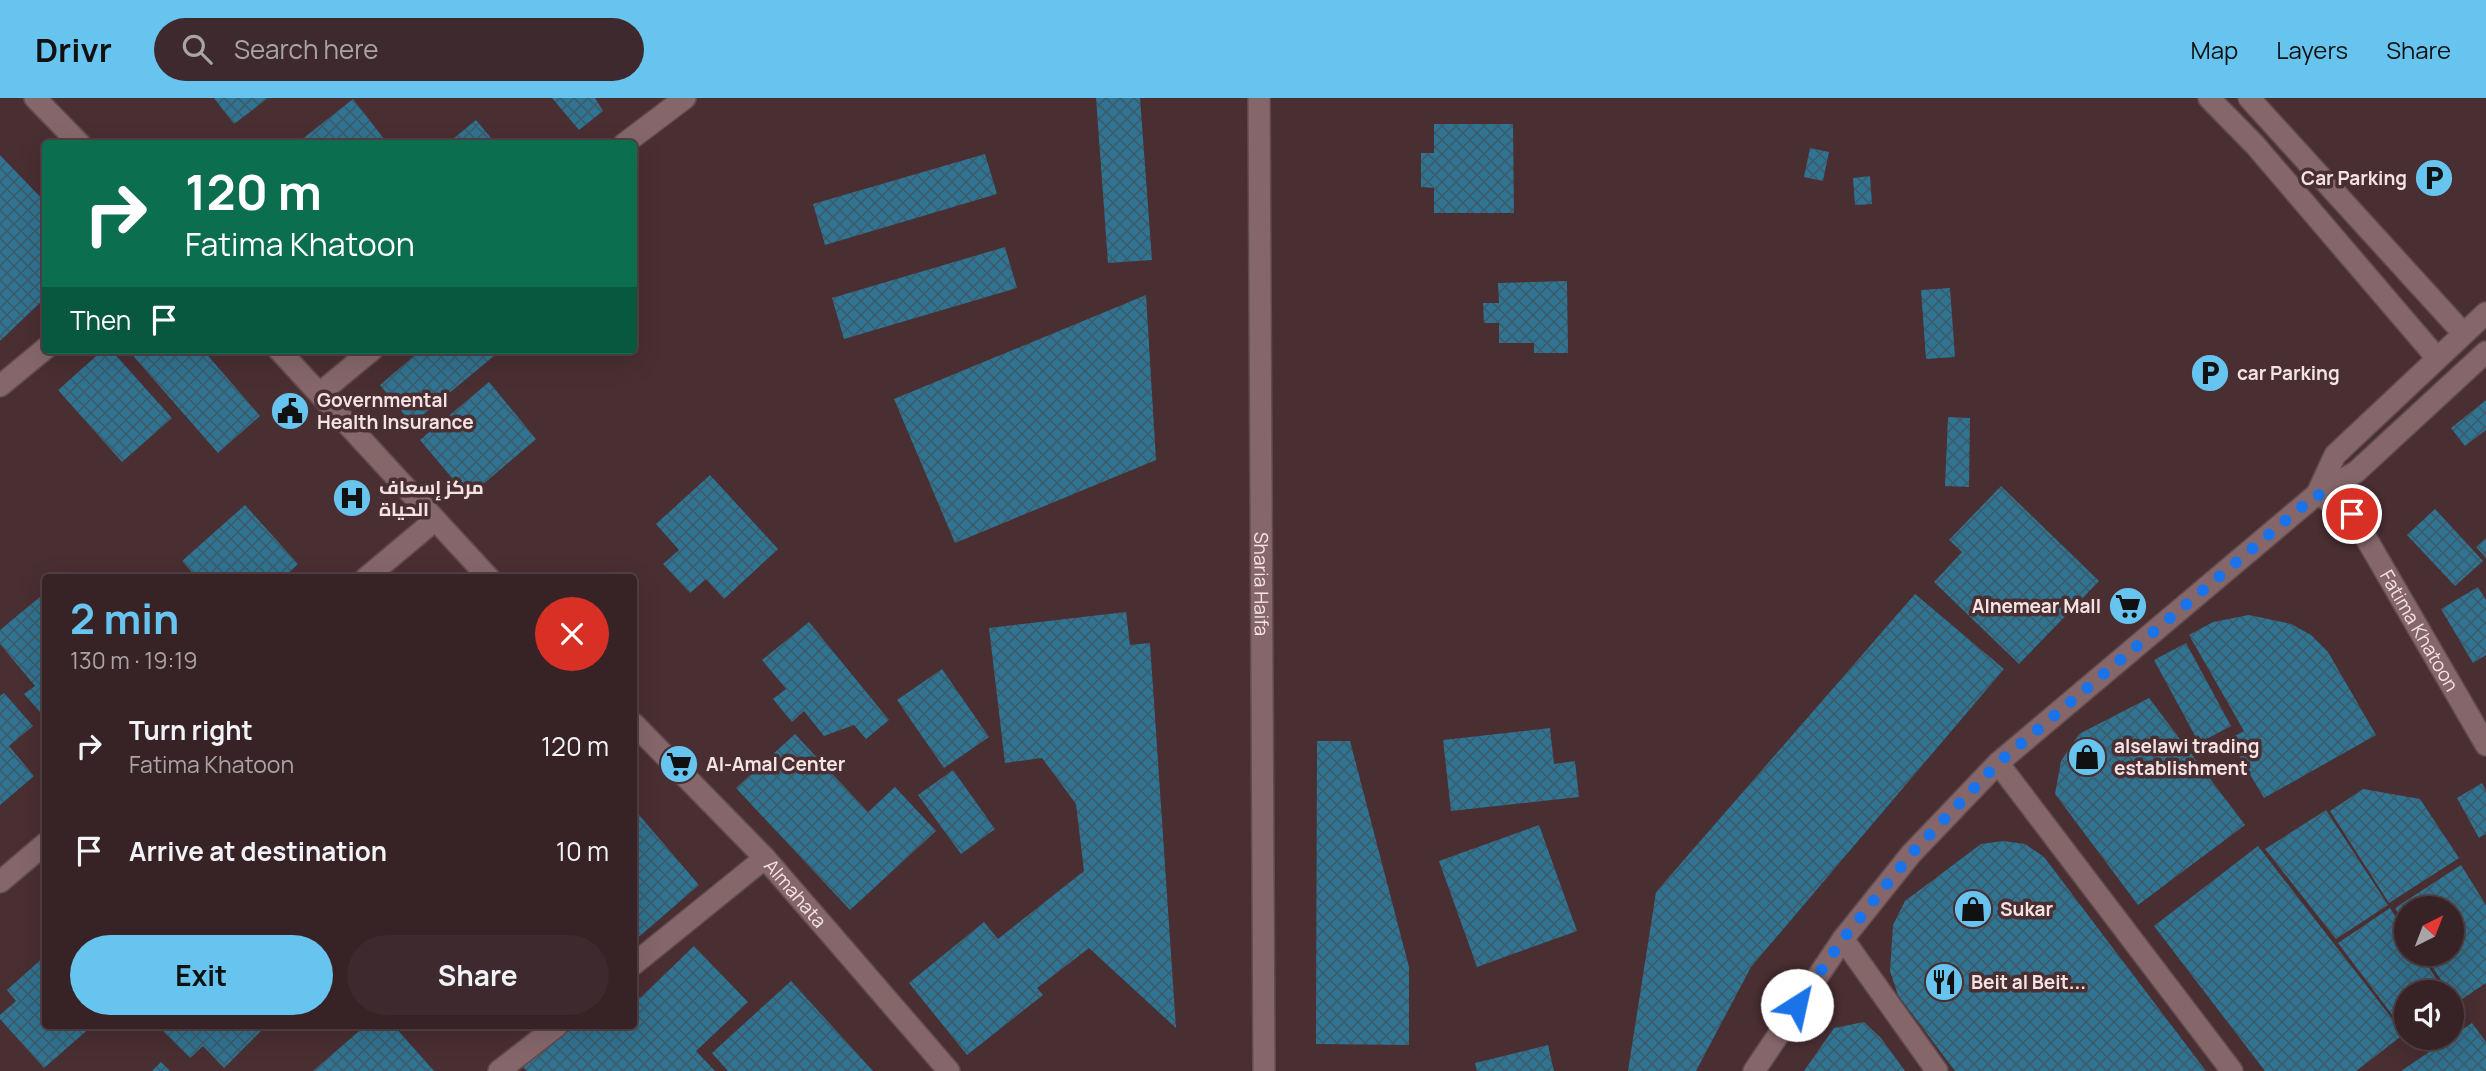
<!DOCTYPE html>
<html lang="en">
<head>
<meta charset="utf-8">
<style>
	body { margin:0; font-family:Manrope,Cairo,sans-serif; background:#3e2a2e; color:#f1f3f6; height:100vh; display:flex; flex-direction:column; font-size:26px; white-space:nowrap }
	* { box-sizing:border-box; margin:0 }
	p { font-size:23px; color:#aaa4a7 }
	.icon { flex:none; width:38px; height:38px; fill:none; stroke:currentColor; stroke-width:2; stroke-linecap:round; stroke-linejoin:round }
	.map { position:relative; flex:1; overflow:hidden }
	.panel { position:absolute; left:42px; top:476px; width:595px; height:455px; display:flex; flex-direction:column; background:#372226; border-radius:7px; box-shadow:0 7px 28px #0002,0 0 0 2px #513f43 }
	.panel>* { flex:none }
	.hud { position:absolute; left:42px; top:42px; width:595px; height:214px; border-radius:7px; box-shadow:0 7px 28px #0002,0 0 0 2px #513f43; background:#0b6e4f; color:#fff; overflow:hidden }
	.needle { width:46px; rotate:42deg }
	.fabs { position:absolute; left:2394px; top:798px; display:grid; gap:14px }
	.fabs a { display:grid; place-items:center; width:70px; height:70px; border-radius:50%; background:#372226; box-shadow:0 7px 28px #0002,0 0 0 2px #513f43; font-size:35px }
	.pin { position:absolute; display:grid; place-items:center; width:60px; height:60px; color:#fff; margin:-30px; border:4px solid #fff; border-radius:50%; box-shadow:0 2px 7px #0007 }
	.me { position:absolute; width:77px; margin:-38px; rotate:35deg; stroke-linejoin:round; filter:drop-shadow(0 0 5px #0008) }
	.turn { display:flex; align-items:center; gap:24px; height:147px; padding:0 28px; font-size:32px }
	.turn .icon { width:91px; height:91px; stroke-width:2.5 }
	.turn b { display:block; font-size:49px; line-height:60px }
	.then { display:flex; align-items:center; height:66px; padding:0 28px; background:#0003; gap:14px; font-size:26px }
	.round { display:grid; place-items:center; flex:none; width:74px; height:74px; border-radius:37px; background:#3e2a2e }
	.overview { display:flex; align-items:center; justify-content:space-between; height:119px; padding:0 28px }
	h1 { font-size:42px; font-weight:700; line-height:52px; color:#67c4ef }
	.primary-button { display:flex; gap:14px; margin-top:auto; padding:14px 28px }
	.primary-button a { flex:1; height:80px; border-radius:42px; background:#67c4ef; color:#111; font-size:28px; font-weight:700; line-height:80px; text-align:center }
	.primary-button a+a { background:#3e2a2e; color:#f1f3f6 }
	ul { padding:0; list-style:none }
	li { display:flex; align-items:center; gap:21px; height:105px; padding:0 28px }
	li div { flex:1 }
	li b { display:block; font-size:26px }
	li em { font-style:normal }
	header { display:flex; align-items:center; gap:42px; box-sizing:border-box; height:98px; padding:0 35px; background:#67c4ef; color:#111 }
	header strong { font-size:33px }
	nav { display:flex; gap:38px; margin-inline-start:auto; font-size:24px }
	.search { width:490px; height:63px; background:#3e2a2e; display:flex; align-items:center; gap:18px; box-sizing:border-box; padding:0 24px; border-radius:38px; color:#aaa4a7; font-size:26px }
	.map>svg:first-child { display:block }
	.building { fill:url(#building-cross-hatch) }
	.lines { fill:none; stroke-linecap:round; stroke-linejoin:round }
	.street-casing { stroke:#624b4f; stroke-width:24 }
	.secondary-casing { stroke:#624b4f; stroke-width:24 }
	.street { stroke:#85676a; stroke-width:21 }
	.secondary { stroke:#85676a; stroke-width:21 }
	.route { stroke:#1a73e8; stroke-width:12; stroke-dasharray:0 21.6 }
	.labels { text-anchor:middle; stroke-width:7; stroke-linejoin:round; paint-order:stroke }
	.poi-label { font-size:19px; font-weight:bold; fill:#f5e3e4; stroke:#492e32; text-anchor:start }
	.street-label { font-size:19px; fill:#f5e3e4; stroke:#492e32 }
</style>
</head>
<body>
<header>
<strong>Drivr</strong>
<div class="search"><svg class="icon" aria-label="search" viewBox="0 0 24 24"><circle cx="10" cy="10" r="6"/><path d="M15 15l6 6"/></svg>Search here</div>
<nav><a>Map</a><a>Layers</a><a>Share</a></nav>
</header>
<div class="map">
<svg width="2486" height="973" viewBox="0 0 2486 973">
	<defs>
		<pattern id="building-cross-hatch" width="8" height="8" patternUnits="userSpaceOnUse" patternTransform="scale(1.75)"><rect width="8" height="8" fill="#2f7493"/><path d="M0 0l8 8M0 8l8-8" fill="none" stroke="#3c5c6c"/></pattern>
	</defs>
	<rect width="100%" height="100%" fill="#492e32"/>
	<!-- building -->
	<g class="building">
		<polygon points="214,0 268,0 234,26"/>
		<polygon points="552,0 595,0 603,13 579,32"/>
		<polygon points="1096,0 1140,0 1152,162 1108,165"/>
		<polygon points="353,1 388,46 296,46"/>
		<polygon points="476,22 496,46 447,46"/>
		<polygon points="1434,26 1513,26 1514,115 1434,115 1434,90 1421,89 1421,55 1434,55"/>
		<polygon points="1810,50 1829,54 1823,83 1804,79"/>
		<polygon points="985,56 997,96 825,147 813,106"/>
		<polygon points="0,57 46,105 46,199 0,243"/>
		<polygon points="1870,78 1872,106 1855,107 1853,80"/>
		<polygon points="1005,149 1017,190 844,241 832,200"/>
		<polygon points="1567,183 1568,255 1534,255 1534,245 1499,245 1499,225 1484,225 1483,205 1499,205 1498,185"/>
		<polygon points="1950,190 1955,259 1926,261 1921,192"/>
		<polygon points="1146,197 1156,362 955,445 894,301"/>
		<polygon points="103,252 111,252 172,320 122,364 58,292"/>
		<polygon points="128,252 203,252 260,318 218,355"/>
		<polygon points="421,252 501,252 412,326 380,287"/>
		<polygon points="489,284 536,341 468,399 420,342"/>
		<polygon points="2486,302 2486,332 2465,348 2451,330"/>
		<polygon points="1948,319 1970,320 1969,389 1945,388"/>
		<polygon points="710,377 778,451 724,501 706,481 690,495 663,466 679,452 656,426"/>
		<polygon points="2001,388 2099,483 2019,566 1934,484 1962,454 1949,442"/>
		<polygon points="245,407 298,466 283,480 197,480 182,463"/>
		<polygon points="2435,411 2483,463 2455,488 2407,437"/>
		<polygon points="2486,440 2486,460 2476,449"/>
		<polygon points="2478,489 2486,502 2486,557 2473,565 2441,511"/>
		<polygon points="46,494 46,621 24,596 35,588 0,546 0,532"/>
		<polygon points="1915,496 2004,571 1751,869 1696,973 1628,973 1656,794"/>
		<polygon points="1126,514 1130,547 1150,545 1176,930 1089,850 1037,890 1043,897 967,957 909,885 984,824 998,841 1084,773 1076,706 1042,660 1005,665 989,530"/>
		<polygon points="2249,517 2291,526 2311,537 2328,554 2376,637 2264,700 2229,641 2244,633 2189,537 2213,524"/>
		<polygon points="809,524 889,622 866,641 854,627 824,638 804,613 792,624 773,601 786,591 762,562"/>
		<polygon points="2186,545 2231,628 2199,645 2154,562"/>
		<polygon points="942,571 989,639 944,670 897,602"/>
		<polygon points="4,595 33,628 9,648 34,678 0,707 0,598"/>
		<polygon points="2149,600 2245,727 2138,807 2055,696 2061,663 2079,636"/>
		<polygon points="1550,630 1554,666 1575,663 1579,699 1451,713 1443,642"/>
		<polygon points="795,636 868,714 895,689 936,733 850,812 736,690"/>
		<polygon points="1317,643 1350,643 1409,869 1409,947 1316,946"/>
		<polygon points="953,672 995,731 961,756 918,697"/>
		<polygon points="2482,685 2486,693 2486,736 2479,740 2457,700"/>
		<polygon points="2363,691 2420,701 2459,760 2389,805 2330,713"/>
		<polygon points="634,711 699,787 634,843"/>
		<polygon points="2326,712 2388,807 2336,841 2265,751"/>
		<polygon points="1539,727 1577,833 1477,869 1439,763"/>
		<polygon points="2003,743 2025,746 2044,759 2206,973 1955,973 1898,897 1890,873 1893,827 1905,803 1981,746"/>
		<polygon points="2258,748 2404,936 2356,973 2265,973 2154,828"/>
		<polygon points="2461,767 2486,807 2486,885 2456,905 2424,856 2452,856 2452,810 2406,810 2406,828 2395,810"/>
		<polygon points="2390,810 2406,835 2406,856 2420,856 2445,894 2406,894 2406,935 2338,845"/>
		<polygon points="694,848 748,904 696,953 715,973 527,973 523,969 575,928 634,928 634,893 640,900"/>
		<polygon points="46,857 46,928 92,928 44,970 0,921 0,917 16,903 7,892"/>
		<polygon points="791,883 873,973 728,973 712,955"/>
		<polygon points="1864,924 1881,940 1905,973 1804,973 1834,930"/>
		<polygon points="2472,925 2486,944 2486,973 2401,973"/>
		<polygon points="158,928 264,928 265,929 224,970 203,948 190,960"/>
		<polygon points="365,928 394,928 434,973 313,973"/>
		<polygon points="1548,947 1554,973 1477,973 1475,965"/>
		<polygon points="161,964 170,973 152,973"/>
	</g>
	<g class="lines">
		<!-- street casing -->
		<g class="street-casing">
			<g id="street">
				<polyline points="624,46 685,0"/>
				<polyline points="0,288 46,250"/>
				<polyline points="320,295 372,252"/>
				<path id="s1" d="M2317 396 2352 416 2486 647"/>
				<polyline points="366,480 434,423"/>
				<polyline points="1998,665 2232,973"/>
				<polyline points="0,784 46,745"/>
				<polyline points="1843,841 1937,973"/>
				<polyline points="634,866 765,760"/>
				<polyline points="499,973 557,928"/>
			</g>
		</g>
		<!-- secondary casing -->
		<g class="secondary-casing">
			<g id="secondary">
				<polyline points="35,0 80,46"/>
				<path id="s2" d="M1259 0 1264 973"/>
				<polyline points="2209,0 2255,47 2437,260"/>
				<polyline points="2249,0 2463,235"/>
				<polyline points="279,252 489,480"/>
				<polyline points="2317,396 2335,357 2486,215"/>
				<path id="s3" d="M634 626 765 760 949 973"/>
				<polyline points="1754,973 1843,841 1911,756 1998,665 2317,396 2356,374 2486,254"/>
			</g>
		</g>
		<!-- street -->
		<use href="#street" class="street"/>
		<!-- secondary -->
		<use href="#secondary" class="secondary"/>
	</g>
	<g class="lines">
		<!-- route -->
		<polyline class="route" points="1797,907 1843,841 1911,756 1998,665 2317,396 2352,416"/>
	</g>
	<!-- icons -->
	<defs>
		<g id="parking-disc" transform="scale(2.0125)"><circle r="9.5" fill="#67c4ef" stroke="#492e32"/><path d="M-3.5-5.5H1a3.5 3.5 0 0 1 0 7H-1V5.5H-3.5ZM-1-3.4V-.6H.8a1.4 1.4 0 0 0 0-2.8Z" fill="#111"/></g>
		<g id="civic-disc" transform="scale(2.0125)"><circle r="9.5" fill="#67c4ef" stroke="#492e32"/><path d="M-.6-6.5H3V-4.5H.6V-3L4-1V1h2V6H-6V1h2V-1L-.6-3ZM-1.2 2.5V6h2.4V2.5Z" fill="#111"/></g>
		<g id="hospital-disc" transform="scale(2.0125)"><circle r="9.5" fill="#67c4ef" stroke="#492e32"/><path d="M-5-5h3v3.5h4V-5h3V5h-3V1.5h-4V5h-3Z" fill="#111"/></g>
		<g id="supermarket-disc" transform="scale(2.0125)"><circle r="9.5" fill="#67c4ef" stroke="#492e32"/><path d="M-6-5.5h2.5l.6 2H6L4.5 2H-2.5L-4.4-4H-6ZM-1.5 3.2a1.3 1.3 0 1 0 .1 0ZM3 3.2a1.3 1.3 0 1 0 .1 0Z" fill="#111"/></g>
		<g id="shop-disc" transform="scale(2.0125)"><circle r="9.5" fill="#67c4ef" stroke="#492e32"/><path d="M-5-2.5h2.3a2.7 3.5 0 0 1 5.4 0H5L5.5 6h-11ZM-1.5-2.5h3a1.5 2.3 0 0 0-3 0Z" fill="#111"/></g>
		<g id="restaurant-disc" transform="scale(2.0125)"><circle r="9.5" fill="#67c4ef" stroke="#492e32"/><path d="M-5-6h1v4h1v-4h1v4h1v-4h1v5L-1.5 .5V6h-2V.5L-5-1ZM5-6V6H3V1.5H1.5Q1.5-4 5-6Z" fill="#111"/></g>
	</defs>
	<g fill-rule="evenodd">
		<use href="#parking-disc" x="2434" y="80"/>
		<use href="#parking-disc" x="2210" y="275"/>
		<use href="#civic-disc" x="290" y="313"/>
		<use href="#hospital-disc" x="352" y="400"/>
		<use href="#supermarket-disc" x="2128" y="508"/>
		<use href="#shop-disc" x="2087" y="659"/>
		<use href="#supermarket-disc" x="679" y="666"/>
		<use href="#shop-disc" x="1973" y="811"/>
		<use href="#restaurant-disc" x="1944" y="884"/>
	</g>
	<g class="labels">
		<!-- poi labels -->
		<g class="poi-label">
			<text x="2407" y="87" text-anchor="end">Car Parking</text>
			<text x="2237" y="282">car Parking</text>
			<text x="317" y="309">Governmental<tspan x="317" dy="22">Health Insurance</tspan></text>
			<text x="379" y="396">مركز إسعاف<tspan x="379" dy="22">الحياة</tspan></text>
			<text x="2101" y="515" text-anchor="end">Alnemear Mall</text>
			<text x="2114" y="655">alselawi trading<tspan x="2114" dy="22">establishment</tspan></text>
			<text x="706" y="673">Al-Amal Center</text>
			<text x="2000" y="818">Sukar</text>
			<text x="1971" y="891">Beit al Beit...</text>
		</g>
		<!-- street labels -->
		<g class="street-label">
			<text dy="7" stroke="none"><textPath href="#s2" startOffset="486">Sharia Haifa</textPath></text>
			<text dy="7" stroke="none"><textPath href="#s1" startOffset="175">Fatima Khatoon</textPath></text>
			<text dy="7" stroke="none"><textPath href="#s3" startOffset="234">Almahata</textPath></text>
		</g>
	</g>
</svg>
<div class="fabs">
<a><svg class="needle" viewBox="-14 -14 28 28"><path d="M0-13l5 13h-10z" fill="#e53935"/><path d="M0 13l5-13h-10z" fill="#aaa4a7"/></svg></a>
<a><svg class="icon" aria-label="sound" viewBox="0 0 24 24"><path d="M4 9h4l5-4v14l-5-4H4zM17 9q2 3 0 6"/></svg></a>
</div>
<div class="pin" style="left:2352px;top:416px;background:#d93025"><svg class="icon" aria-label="arrive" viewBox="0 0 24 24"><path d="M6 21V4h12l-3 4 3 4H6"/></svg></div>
<svg class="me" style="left:1797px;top:907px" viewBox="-20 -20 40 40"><circle r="19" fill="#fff"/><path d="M0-13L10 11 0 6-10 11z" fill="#1a73e8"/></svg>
<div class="hud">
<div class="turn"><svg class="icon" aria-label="right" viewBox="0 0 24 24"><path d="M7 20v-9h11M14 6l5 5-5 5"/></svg><div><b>120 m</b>Fatima Khatoon</div></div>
<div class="then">Then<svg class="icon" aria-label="arrive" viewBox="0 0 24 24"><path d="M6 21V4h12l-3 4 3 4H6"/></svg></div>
</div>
<section class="panel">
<div class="overview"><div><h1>2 min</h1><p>130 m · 19:19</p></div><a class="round" style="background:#d93025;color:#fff"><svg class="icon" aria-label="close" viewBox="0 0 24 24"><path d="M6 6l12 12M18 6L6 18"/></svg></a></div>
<ul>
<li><svg class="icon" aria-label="right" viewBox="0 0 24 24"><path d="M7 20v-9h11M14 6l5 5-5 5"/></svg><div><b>Turn right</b><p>Fatima Khatoon</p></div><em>120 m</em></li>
<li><svg class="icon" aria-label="arrive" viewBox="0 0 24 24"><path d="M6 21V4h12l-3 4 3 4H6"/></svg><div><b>Arrive at destination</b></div><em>10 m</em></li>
</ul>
<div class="primary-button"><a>Exit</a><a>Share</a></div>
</section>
</div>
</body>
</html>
